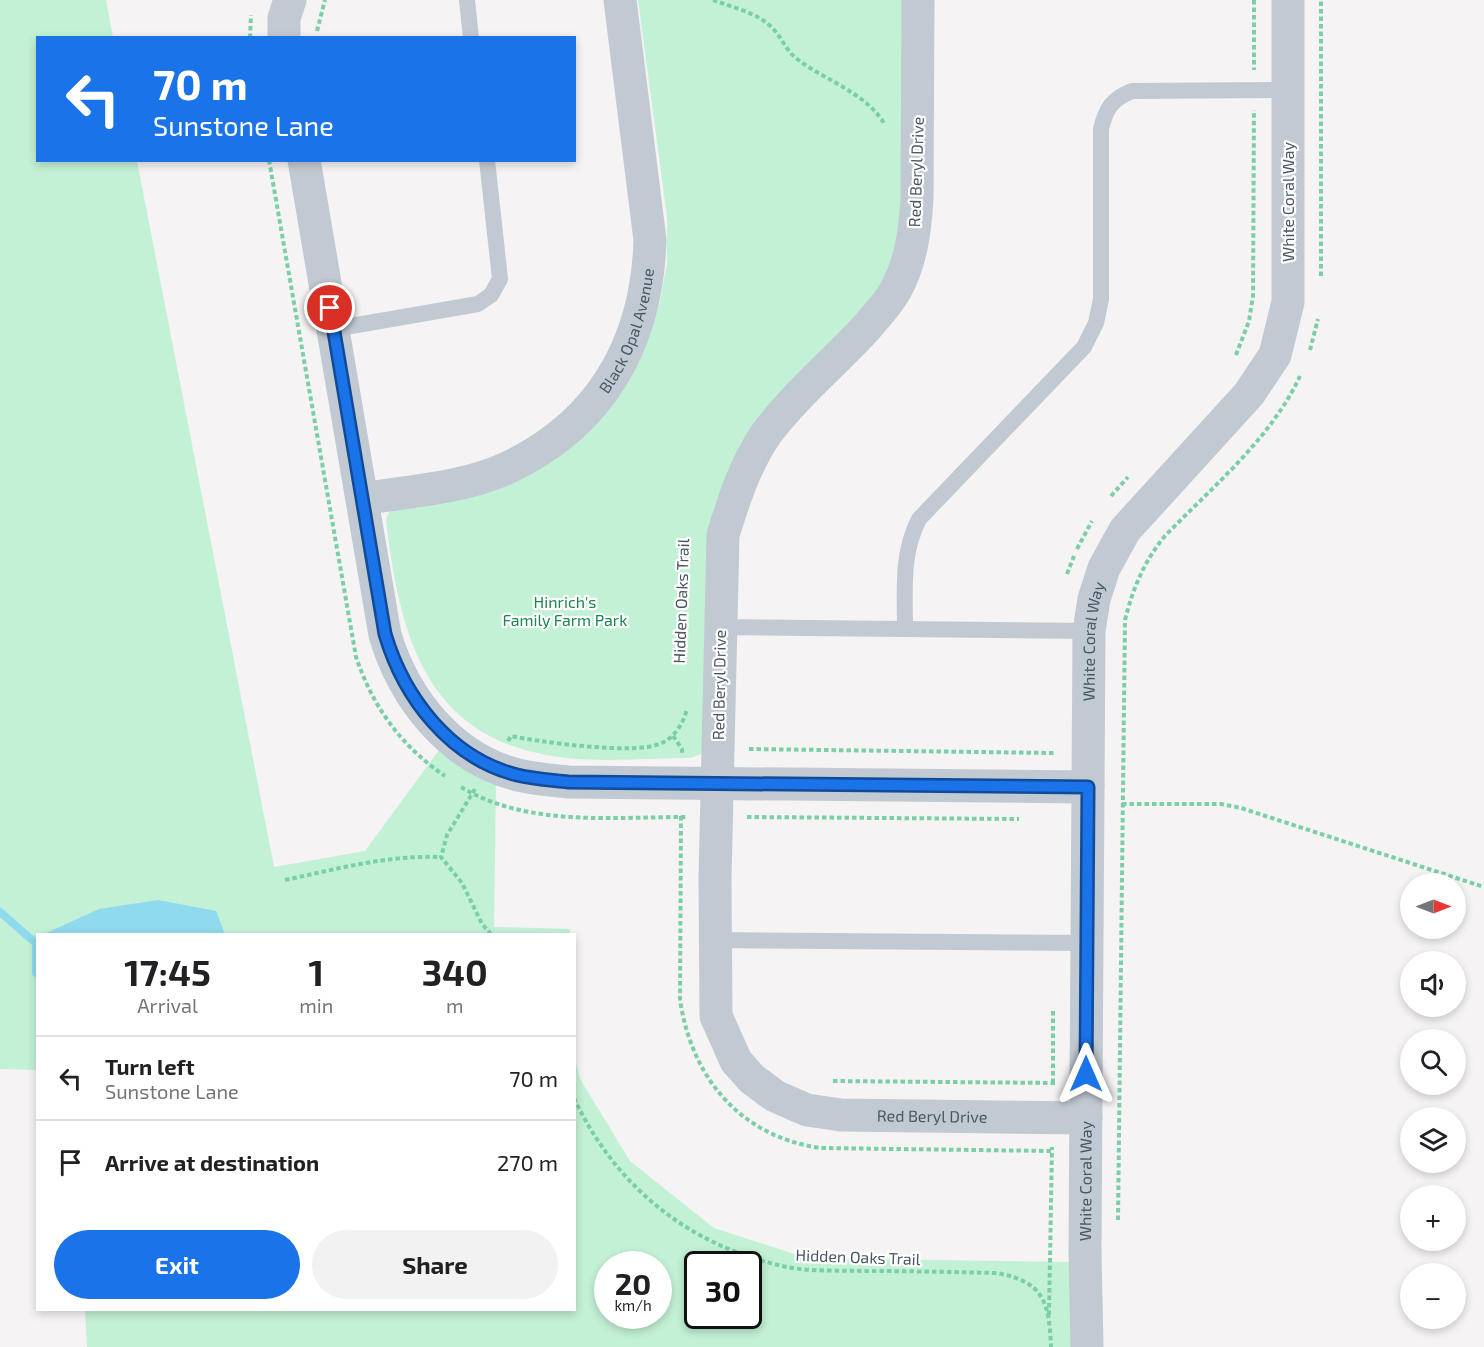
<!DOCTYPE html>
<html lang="en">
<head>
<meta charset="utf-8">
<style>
	body { margin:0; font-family:"Exo 2",sans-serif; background:#f2f2f2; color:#202124; height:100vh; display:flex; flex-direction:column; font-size:22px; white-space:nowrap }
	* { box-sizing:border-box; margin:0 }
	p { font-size:20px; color:#757577 }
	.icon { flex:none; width:33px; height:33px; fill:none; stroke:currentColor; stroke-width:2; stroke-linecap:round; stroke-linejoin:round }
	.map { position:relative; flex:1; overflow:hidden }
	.panel { position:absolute; left:36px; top:933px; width:540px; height:378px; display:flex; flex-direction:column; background:#fff; border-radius:0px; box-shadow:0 3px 9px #0003 }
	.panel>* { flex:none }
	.guide { position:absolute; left:36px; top:36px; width:540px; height:126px; border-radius:0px; box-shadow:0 3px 9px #0003; background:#1a73e8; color:#fff; overflow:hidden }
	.needle { width:39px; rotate:90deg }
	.fabs { position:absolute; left:1400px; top:873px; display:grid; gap:12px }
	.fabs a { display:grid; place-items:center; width:66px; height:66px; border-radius:50%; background:#fff; box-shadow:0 3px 9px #0003; font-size:30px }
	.speed { position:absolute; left:594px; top:1251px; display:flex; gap:12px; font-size:30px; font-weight:700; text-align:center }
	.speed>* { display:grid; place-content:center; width:78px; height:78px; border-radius:50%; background:#fff; box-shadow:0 3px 9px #0003; line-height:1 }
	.speed small { font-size:15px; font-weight:400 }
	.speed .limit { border:3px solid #111; border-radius:9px; background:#fff; color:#111 }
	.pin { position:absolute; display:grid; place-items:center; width:51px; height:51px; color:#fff; margin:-26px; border:3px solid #fff; border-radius:50%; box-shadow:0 2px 6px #0007 }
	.me { position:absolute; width:66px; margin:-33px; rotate:0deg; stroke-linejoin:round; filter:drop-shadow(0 0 4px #0008) }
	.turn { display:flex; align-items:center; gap:21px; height:126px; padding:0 18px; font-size:27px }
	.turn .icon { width:78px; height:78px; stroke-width:2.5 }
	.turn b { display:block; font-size:42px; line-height:51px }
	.eta { display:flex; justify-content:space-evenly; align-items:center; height:102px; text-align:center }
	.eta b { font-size:36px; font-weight:700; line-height:42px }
	.button { display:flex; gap:12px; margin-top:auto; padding:12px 18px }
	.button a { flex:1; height:69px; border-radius:36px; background:#1a73e8; color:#fff; font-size:24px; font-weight:700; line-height:69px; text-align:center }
	.button a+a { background:#f2f2f2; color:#202124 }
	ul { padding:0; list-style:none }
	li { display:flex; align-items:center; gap:18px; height:84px; padding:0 18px; border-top:2px solid #e0e0e0 }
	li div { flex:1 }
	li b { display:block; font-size:22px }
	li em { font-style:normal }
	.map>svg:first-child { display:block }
	.green { fill:#c3f1d5; fill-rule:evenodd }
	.water { fill:#90daee }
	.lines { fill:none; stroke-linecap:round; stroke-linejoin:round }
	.stream { stroke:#90daee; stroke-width:8 }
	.path { stroke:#7ad0a6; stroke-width:4; stroke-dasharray:4.5 3; stroke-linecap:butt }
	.lane { stroke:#c1cad2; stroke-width:16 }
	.street { stroke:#c1cad2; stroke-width:33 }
	.route-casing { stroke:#114b97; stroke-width:15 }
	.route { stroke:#1a73e8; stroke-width:10 }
	.labels { text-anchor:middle; stroke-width:4.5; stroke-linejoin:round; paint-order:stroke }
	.street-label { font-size:16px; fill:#4a5661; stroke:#fff }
	.park-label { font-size:16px; fill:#17864f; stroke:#fff }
</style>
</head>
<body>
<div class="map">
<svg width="1484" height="1347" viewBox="0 0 1484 1347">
	<rect width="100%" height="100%" fill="#f5f3f3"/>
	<!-- green -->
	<g class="green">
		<polygon points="0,0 106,0 113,37 38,38 38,160 137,161 274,867 365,851 442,746 496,778 494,927 570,929 570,934 38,934 37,1070 0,1069"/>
		<path d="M638 0H907L904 206 898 250 875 297 725 480 713 510 709 542 706 744 701 754 691 758C649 758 600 763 559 757 425 739 400 636 386 520L389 512 461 491 642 351 659 306 667 263V217Z"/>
		<path d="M575 1058 580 1079 630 1161 714 1228 807 1258 1071 1262 1075 1347H87L85 1310H574ZM608 1264H658V1316H608ZM698 1264H748V1316H698Z"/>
	</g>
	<!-- water -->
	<g class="water">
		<polygon points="158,900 216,911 225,934 44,934 99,909"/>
		<polygon points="37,938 37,978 32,975 32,940"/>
	</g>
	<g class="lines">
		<!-- stream -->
		<polyline class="stream" points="0,912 32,940"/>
		<!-- path -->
		<g class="path">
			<path d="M713 0C731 7 752 11 768 24 780 33 785 50 797 59 826 81 867 93 885 125"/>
			<polyline points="1254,0 1254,70"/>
			<polyline points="317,31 325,0"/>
			<polyline points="250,38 251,15"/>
			<path d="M269 160 356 657C373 707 401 746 445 776"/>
			<polyline points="1321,276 1321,0"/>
			<polyline points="1310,350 1318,319"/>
			<polyline points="1236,355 1249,321 1253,296 1254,110"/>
			<polyline points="1111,496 1128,477"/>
			<polyline points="1077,549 1092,521"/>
			<polyline points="1067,574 1074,556"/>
			<polyline points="673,736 682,749 682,754"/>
			<path d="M508 741 511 736C540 742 633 755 659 744 674 739 683 724 687 709"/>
			<polyline points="749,749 1055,753"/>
			<path d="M461 787C527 827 612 817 686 817"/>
			<polyline points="475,789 447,835 441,857 462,883 482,924 491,934"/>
			<polyline points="1122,804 1221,804 1241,808 1484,887"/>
			<path d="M681 816 680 999C691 1077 740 1137 821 1148L1053 1151"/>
			<polyline points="747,817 1019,819"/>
			<path d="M285 880C337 869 387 855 441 857"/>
			<polyline points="833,1081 1056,1083"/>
			<polyline points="1053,1083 1053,1009"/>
			<path d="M574 1098C616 1188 691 1247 787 1267 812 1272 840 1270 865 1271 909 1271 953 1272 997 1273 1045 1282 1049 1303 1051 1347"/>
			<path d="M1118 1220 1125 620C1133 588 1144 562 1164 537 1211 488 1271 439 1300 376"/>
			<polyline points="1049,1315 1052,1147"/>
		</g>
		<!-- lane -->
		<g class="lane">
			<polyline points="467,0 471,38"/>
			<polyline points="334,329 478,304 491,295 500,279 487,160"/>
			<polyline points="720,627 1089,631"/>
			<path d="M905 629C905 590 901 554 919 519L1084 347 1096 323 1101 299V129C1106 108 1112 99 1132 91L1288 90"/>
			<polyline points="714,940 1087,943"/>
		</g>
		<!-- street -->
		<g class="street">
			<path id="s1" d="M918 0 917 199C915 231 911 263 895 291 888 304 876 316 867 327 834 363 795 395 766 434 745 465 734 499 723 535L715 879 716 1016 736 1061 752 1079 775 1096 807 1110 841 1115 1086 1118"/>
			<polyline points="284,38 284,18 290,0"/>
			<path d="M304 160 385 635C404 698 450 758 518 775 534 779 551 780 568 782L1088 787"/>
			<path id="s2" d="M363 499C409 491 463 488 505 469 601 425 647 343 650 240L620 0"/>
			<path id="s3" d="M1087 1347 1085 1251 1089 631 1094 599 1104 568 1125 530 1249 394 1275 355 1288 302V0"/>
		</g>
	</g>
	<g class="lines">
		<!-- route casing -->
		<g class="route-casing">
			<path id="route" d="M330 308 385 634C404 698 450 758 517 775 534 779 551 780 568 782L1088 787 1086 1074"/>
		</g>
		<!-- route -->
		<use href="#route" class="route"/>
	</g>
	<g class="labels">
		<!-- street labels -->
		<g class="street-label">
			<text transform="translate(916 172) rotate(-88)" y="6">Red Beryl Drive</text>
			<text transform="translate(1288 202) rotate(-90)" y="6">White Coral Way</text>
			<text dy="6" stroke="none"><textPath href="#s2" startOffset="338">Black Opal Avenue</textPath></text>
			<text transform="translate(681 601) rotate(-88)" y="6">Hidden Oaks Trail</text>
			<text dy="6" stroke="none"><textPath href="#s3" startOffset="706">White Coral Way</textPath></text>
			<text transform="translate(719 685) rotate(-89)" y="6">Red Beryl Drive</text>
			<text dy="6" stroke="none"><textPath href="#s1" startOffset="1341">Red Beryl Drive</textPath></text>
			<text dy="6" stroke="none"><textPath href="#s3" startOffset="166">White Coral Way</textPath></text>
			<text transform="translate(858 1257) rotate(2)" y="6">Hidden Oaks Trail</text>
		</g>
		<!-- park labels -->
		<g class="park-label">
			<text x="565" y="608">Hinrich's<tspan x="565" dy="18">Family Farm Park</tspan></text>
		</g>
	</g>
</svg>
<div class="fabs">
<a><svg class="needle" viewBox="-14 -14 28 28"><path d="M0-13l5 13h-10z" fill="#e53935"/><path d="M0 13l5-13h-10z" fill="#757577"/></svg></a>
<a><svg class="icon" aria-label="sound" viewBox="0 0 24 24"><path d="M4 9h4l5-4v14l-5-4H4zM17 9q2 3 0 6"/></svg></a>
<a><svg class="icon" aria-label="search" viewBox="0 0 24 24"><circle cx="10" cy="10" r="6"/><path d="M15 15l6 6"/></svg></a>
<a><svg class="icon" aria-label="layers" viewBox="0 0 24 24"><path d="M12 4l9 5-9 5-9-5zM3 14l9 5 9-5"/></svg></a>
<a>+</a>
<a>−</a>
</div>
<div class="speed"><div>20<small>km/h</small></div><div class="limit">30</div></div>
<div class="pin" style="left:330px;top:308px;background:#d93025"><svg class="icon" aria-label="arrive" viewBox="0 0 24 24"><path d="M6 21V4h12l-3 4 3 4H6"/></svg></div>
<svg class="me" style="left:1086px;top:1074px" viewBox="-20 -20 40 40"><path d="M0-17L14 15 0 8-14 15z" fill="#1a73e8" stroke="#fff" stroke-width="4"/></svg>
<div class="guide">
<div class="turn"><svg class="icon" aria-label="left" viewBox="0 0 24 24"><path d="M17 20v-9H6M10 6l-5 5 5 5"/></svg><div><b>70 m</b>Sunstone Lane</div></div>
</div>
<section class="panel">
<div class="eta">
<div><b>17:45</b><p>Arrival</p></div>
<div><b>1</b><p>min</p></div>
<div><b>340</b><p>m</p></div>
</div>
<ul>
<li><svg class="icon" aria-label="left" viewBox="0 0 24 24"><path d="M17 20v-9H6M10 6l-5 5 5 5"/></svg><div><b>Turn left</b><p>Sunstone Lane</p></div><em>70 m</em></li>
<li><svg class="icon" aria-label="arrive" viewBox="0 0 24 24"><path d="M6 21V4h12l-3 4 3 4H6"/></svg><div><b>Arrive at destination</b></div><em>270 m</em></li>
</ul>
<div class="button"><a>Exit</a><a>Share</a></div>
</section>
</div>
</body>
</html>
